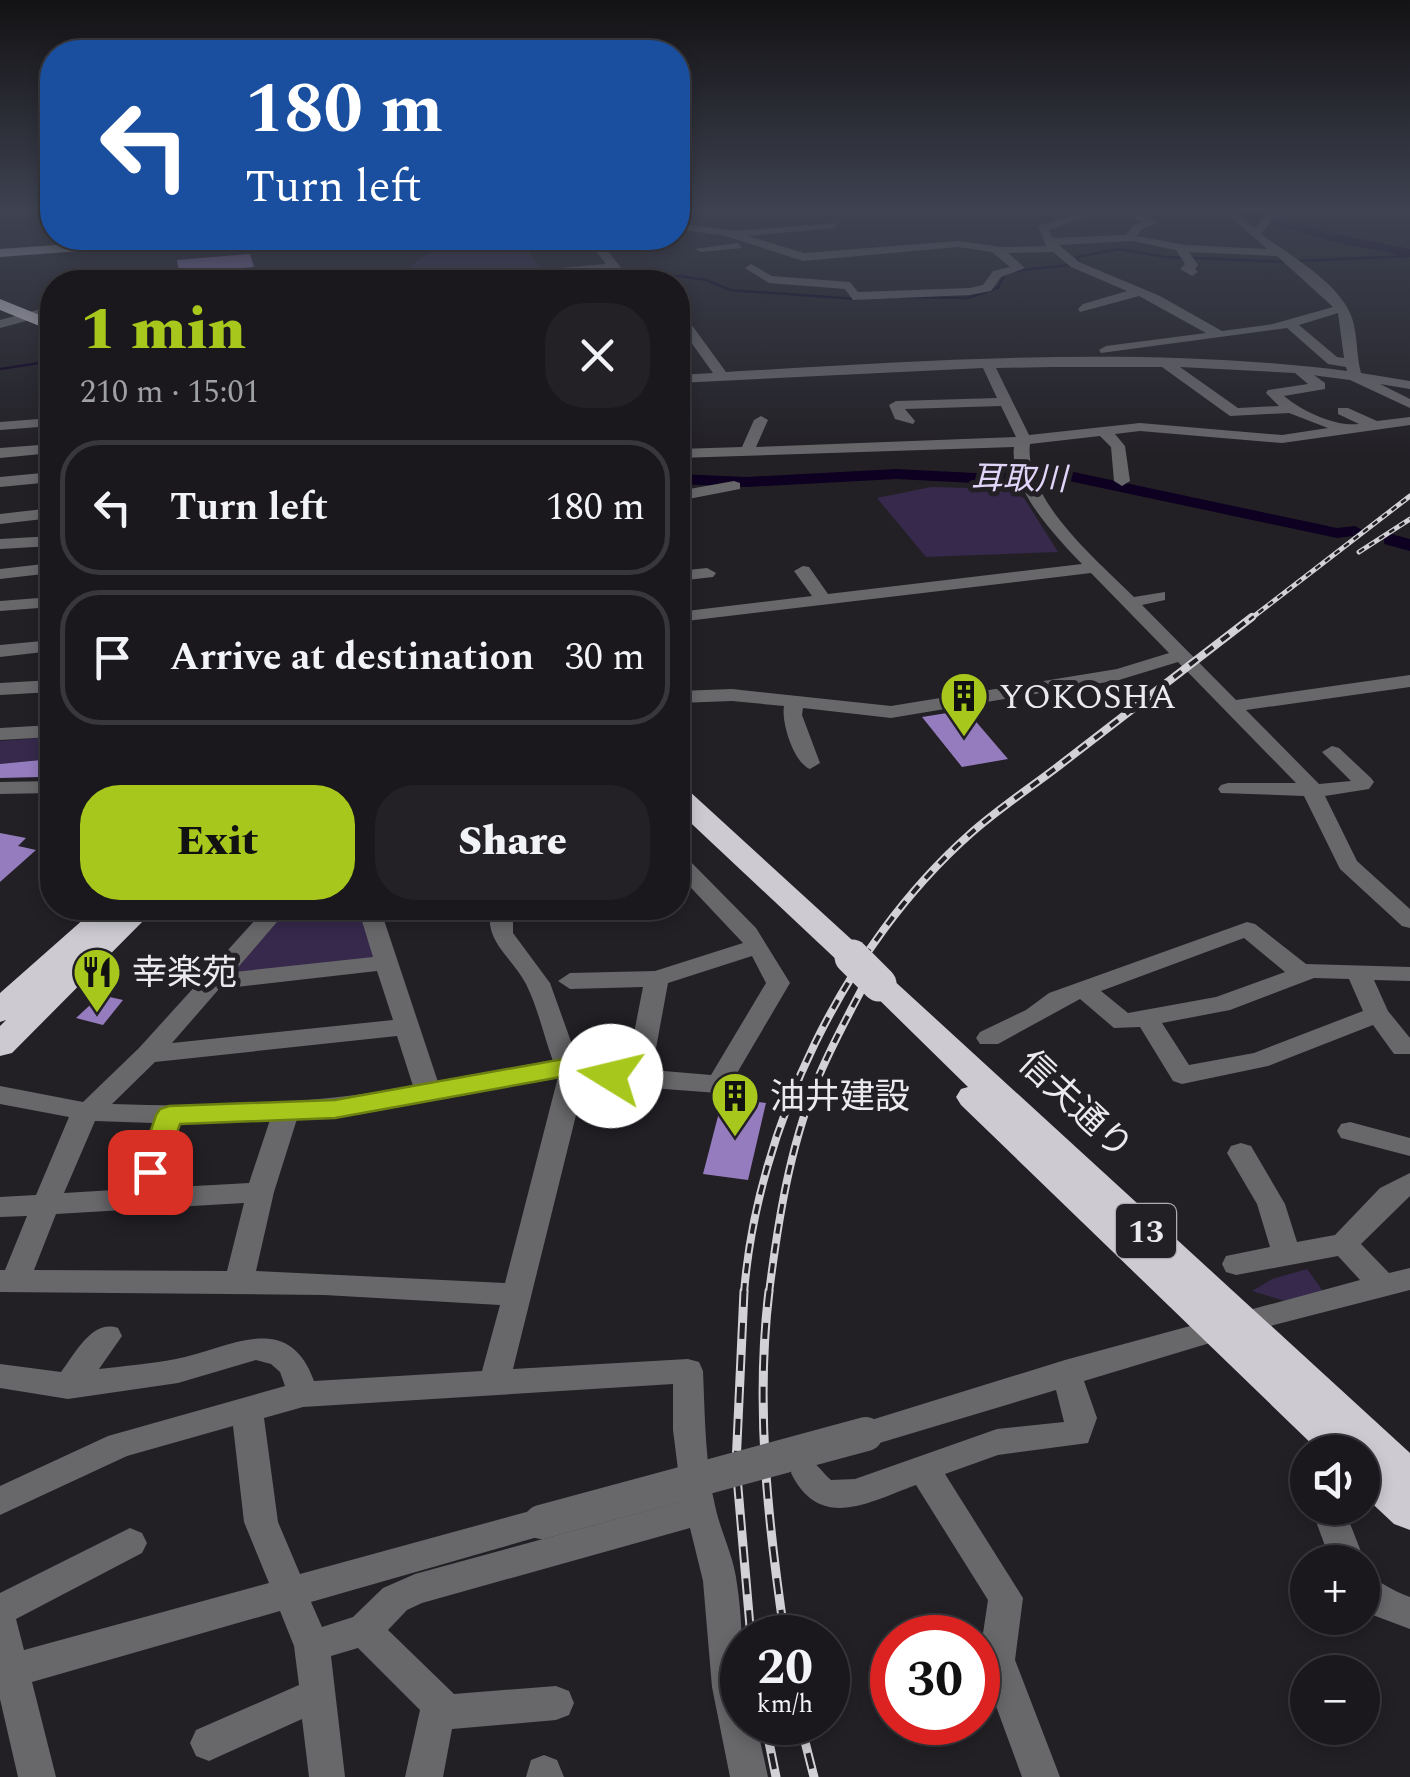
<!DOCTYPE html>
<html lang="en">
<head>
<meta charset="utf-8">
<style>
	body { margin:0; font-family:Spectral,"Noto Sans JP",serif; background:#232125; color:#f1f3f6; height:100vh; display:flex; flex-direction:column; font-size:38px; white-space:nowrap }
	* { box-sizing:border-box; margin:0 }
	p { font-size:32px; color:#9fa0a3 }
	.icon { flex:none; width:55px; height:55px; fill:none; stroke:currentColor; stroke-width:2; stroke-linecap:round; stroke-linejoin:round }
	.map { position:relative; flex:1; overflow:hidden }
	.side { position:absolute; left:40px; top:270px; width:650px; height:650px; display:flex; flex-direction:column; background:#1a181c; border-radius:40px; box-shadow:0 5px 15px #0003,0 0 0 2px #38373b }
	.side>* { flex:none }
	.top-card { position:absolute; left:40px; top:40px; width:650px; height:210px; border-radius:40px; box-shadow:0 5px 15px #0003,0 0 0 2px #38373b; background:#1a4fa0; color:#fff; overflow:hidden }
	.controls { position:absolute; left:1290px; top:1435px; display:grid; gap:20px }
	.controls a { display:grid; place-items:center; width:90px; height:90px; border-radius:50%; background:#1a181c; box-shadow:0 5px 15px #0003,0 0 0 2px #38373b; font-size:50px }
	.speed { position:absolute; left:720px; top:1615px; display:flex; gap:20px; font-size:50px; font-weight:700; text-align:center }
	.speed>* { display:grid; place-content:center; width:130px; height:130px; border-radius:50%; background:#1a181c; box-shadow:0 5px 15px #0003,0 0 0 2px #38373b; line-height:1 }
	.speed small { font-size:25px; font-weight:400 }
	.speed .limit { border:15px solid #d22; background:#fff; color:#111 }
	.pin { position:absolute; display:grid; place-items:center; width:85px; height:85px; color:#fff; margin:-42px; border-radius:20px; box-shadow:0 5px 15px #0006 }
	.me { position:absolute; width:110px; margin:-55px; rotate:279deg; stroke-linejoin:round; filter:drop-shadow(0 0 8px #0008) }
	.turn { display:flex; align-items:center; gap:35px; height:210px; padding:0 40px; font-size:45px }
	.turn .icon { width:130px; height:130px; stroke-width:2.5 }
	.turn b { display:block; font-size:70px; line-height:85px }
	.round { display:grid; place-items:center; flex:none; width:105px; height:105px; border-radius:40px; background:#232125 }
	.overview { display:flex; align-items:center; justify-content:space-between; height:170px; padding:0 40px }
	h1 { font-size:60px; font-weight:800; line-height:75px; color:#a8c71d }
	.primary-button { display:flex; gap:20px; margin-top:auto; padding:20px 40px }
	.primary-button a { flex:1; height:115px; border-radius:40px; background:#a8c71d; color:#111; font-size:40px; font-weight:800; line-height:115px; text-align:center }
	.primary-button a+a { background:#232125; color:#f1f3f6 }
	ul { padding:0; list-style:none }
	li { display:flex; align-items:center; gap:30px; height:135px; margin:0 20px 15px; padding:0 20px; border:5px solid #38373b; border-radius:40px }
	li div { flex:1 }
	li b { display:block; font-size:38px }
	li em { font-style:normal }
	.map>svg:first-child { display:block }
	.green { fill:#36294c }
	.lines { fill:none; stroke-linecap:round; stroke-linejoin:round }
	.stream { stroke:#0d0021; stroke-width:2.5 }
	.river { fill:#0d0021; fill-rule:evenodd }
	.building { fill:#957cbe }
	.minor { fill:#68676a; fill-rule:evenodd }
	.major { fill:#b0aeb4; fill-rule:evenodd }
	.highway { fill:#cdcad2; fill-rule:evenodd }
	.rail-far2-casing { stroke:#d2d1d5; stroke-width:5 }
	.rail-far1-casing { stroke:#d2d1d5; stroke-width:8 }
	.rail-casing { stroke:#d2d1d5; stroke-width:9 }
	.rail-far2 { stroke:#222025; stroke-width:2.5; stroke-dasharray:6; stroke-linecap:butt }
	.rail-far1 { stroke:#222025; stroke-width:4; stroke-dasharray:10; stroke-linecap:butt }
	.rail { stroke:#222025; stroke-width:5; stroke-dasharray:16; stroke-linecap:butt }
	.minor-bridge { stroke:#68676a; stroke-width:34 }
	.highway-bridge { stroke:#cdcad2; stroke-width:35 }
	.route { fill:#a8c71d; stroke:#6d8113; stroke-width:2.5 }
	.labels { text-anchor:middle; stroke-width:10; stroke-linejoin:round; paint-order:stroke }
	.far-water-label { font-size:32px; font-style:italic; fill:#e2d5fa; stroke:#222025 }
	.shield { fill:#222025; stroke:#aeadb1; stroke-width:2.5 }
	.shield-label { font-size:32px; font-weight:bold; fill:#eae9ed }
	.poi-label { font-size:35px; fill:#eae9ed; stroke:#222025; text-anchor:start }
	.street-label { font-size:35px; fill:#eae9ed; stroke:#222025 }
</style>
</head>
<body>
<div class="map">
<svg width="1410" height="1777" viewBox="0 0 1410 1777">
	<rect width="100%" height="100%" fill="#222025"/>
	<!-- green -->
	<g class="green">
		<path d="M519 239 543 272 417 282 410 270C423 242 491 242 519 239Z"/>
		<polygon points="931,487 1004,489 1024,498 1058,552 926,557 877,498"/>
		<polygon points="52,737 52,785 39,786 41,760 0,764 0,741"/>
		<polygon points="324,908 365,909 381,962 227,978 285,912"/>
		<polygon points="1307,1269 1326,1295 1292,1303 1252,1291 1272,1279"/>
	</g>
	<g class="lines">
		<!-- stream -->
		<g class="stream">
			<polyline points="1298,261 1410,256"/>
			<polyline points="1014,271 1079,264 1077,257 1119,249 1165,257 1288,262"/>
			<polyline points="625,282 679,276 706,280 730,290 857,299"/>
			<polyline points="901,297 967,298 998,288 1005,274"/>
			<polyline points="0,369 52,361"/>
		</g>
		<!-- river -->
		<g class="river">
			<polygon points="1220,208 1239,208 1336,234 1410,249 1410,257 1330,241"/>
			<polygon points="896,469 994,474 1069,471 1337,528 1355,526 1364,531 1361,535 1337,538 1069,481 994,484 896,479 747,487 678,484 678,474 747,477"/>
			<polygon points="1391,534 1410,539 1410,551 1384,544 1384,536"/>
		</g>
	</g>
	<!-- building -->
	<g class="building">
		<polygon points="250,254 254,267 179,273 177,260"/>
		<polygon points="966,710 1008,759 962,767 922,717"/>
		<polygon points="41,760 40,777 0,778 0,764"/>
		<polygon points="0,833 26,838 18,846 36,850 0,882"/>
		<polygon points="172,908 221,908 207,922 171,912"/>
		<polygon points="101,995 123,1000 103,1025 76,1018"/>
		<polygon points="723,1097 766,1103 748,1180 703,1174"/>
	</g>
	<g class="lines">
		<!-- minor -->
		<g class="minor">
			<path d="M1056 208H1069L1085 217 1049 230 1053 238 1126 235 1134 224 1142 222 1130 215 1136 212 1159 223 1142 229 1137 236 1185 245 1267 249 1221 208H1232L1254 228 1272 208H1282L1261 234C1291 256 1340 283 1352 318 1358 336 1356 355 1361 373L1410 381V389L1380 384 1410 399V408L1350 380 1319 376 1314 375 1325 383V389L1284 396C1302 411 1335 427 1359 424L1338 414V408H1348L1377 421 1410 417V425L1282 443 1140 431 1115 434 1125 446 1130 481 1122 486 1114 481 1111 447 1100 436 1030 444C1023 499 1098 561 1134 597L1165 592V600L1142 605 1236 700 1410 675V687L1246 710 1319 784 1351 781 1322 752 1332 746 1339 748 1371 778 1374 782 1369 789 1325 796 1357 861 1410 909V928L1402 926 1340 869 1304 796 1221 793 1218 789 1221 785 1228 783H1296L1178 662 1119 680 891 718 803 708 802 715 820 763 810 769C794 763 781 723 784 706L732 701 678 703V691L732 689 891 706 1117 669 1169 653 1091 573 678 622V612L812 596 794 571 803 566 809 567 828 594 1082 564C1055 536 1009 488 1014 447L678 458V449L742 447 754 420 761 416 768 420 756 447 1016 437 1001 406 905 409 915 421 913 424 895 419 889 405 896 401 997 398 983 368 678 383V375L713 373 678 324V312L683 313 726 372C932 360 1142 345 1347 371L1346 367 1328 364 1287 328 1101 353 1099 350 1106 346 1206 333 1139 296 1080 312 1078 309 1083 304 1127 291 1071 267 1053 252 1008 253 1025 268 1001 277 991 291 970 295 853 300 845 289 769 283 745 268 751 264 772 276 850 282 858 292 970 288 983 285 993 271 1010 267 992 252 958 247 803 261 726 236 678 229V223L734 231 838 223 834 228 748 236 804 253 958 241 1002 247 1046 246 1038 226 1069 216ZM1132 241 1176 250 1185 264 1180 269 1192 276 1198 272 1195 269 1198 265 1189 252 1277 256 1333 307 1273 324 1222 331 1160 296 1079 262 1059 245ZM1338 313 1344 358 1337 357 1299 325ZM1052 367H1162L1230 416 1289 413 1328 428 1282 435 1140 423 1029 435 996 368ZM1180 367 1295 373 1308 384 1268 390 1266 393 1279 406 1238 408Z"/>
			<polygon points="1381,208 1394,208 1394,209 1389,212"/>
			<polygon points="586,238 598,238 632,282 620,282 611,271 480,282 438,282 444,278 606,264"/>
			<polygon points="738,243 742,248 701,252 695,249"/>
			<polygon points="52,306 52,314 0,328 0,320"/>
			<polygon points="52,418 52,426 0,430 0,422"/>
			<polygon points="52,444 52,453 0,458 0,448"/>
			<polygon points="52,472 52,482 0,487 0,477"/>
			<polygon points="734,481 740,483 740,489 678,501 678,491"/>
			<polygon points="52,508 52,518 0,524 0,514"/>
			<polygon points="52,536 52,546 0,549 0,539"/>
			<polygon points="52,563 52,573 0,579 0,569"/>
			<polygon points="707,568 716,573 713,577 678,581 678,571"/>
			<polygon points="52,597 52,607 0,611 0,601"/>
			<polygon points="52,640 52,651 0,657 0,645"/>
			<polygon points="52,680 52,692 0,695 0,683"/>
			<polygon points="52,725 52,737 0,740 0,728"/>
			<polygon points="52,781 52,793 0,794 0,782"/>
			<path d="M678 855 686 857 756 928 790 983 727 1090 718 1093 584 1083 513 1369 688 1359 699 1362 703 1371C705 1417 705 1465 716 1510 722 1535 734 1557 737 1584 744 1630 742 1676 742 1722H756L768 1777H730L712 1687 703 1581 690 1528 422 1603 407 1610 388 1630 454 1694 556 1686 569 1691 574 1703 569 1715 556 1720 452 1729 443 1777H405L420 1710 358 1648 331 1656 345 1777H309L302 1719 209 1761 196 1756 190 1743 196 1730 299 1685 294 1646 280 1611 32 1682 56 1777H18L0 1699V1593L130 1528 142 1533 147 1543 142 1553 16 1619 24 1650 269 1583 244 1522 233 1426 127 1456 0 1515V1486L108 1436 285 1386 280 1372 271 1364 256 1360 178 1383 68 1399 0 1388V1364L61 1372C75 1354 92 1319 118 1328L122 1336 99 1369C124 1366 150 1364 176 1359 228 1349 288 1308 314 1381L482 1371 500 1305 324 1295 0 1292V1270H5L27 1216 0 1217V1197L36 1195 69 1117 0 1104V1086L83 1102 139 1048 266 908H289L234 972 373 957 358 908H380L438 1082 553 1061C544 1037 538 1008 526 984 512 957 483 941 491 908H513V933L550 983 578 1061 588 1066 627 1069 643 987 570 989 558 981 570 973 655 971 743 943 678 874ZM752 956 766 983 711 1075 652 1070 668 983ZM377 971 393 1020 172 1043 219 989ZM397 1036 413 1086C314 1104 214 1108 112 1104L155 1062ZM558 1077 505 1283 256 1271 274 1192 297 1119 335 1118ZM270 1120 249 1183 159 1188 179 1124ZM95 1121 153 1123 131 1189 64 1193ZM244 1203 227 1271 34 1270 56 1214ZM673 1384V1430L682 1501 415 1574 383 1588 353 1617 322 1627 311 1602 541 1536 553 1532 558 1522 553 1512 541 1508 300 1574 278 1522 264 1418 303 1407Z"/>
			<path d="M1247 922 1255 924 1306 964 1410 967V981L1374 980 1388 1011 1410 1038V1054H1394L1373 1025 1268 1066 1182 1084 1173 1081 1140 1027 1114 1028 1080 999 998 1044H980L976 1038 980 1032 1026 1010 1049 993ZM1244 938 1285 972 1216 997 1128 1013 1101 991ZM1314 978 1349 979 1363 1011 1254 1053 1189 1065 1162 1023 1230 1010Z"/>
			<polygon points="1350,1122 1410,1138 1410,1156 1341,1138 1337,1131 1341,1124"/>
			<path d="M1241 1143 1251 1146 1285 1204 1297 1242 1335 1235 1380 1188 1410 1173V1196L1361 1244 1389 1273 1410 1268V1290L1243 1333 1084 1381 1097 1418 1088 1443 998 1455 945 1474 1023 1598 1015 1660 1060 1777H1022L979 1660 988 1600 916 1485C869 1502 820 1532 791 1473L796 1463C816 1456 817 1468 831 1480L855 1479 997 1429 1064 1422 1056 1390 866 1447 855 1443 850 1434 855 1425 1065 1360 1360 1280 1338 1256 1236 1275 1226 1272 1222 1264 1226 1256 1270 1247 1257 1204 1227 1153 1231 1146Z"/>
			<polygon points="1311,1508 1344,1508 1365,1562 1362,1567 1362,1562 1331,1562"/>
			<path d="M1362 1574C1379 1580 1392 1591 1410 1597V1629L1362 1611Z"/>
			<polygon points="544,1755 557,1760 564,1777 526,1777 531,1760"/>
		</g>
		<!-- major -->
		<polygon class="major" points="156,238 207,238 201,242 0,257 0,249"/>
		<!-- highway -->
		<g class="highway">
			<polygon points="0,299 52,320 52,331 0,310"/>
			<polygon points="678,788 688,790 863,950 868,957 863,964 841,964 678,811"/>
			<polygon points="108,908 118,913 124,908 156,908 12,1053 0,1056 0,1026 6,1020 0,1022 0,993 94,910"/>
			<polygon points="879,974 890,977 1410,1453 1410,1530 1394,1524 1362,1494 1362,1452 1320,1452 961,1105 956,1097 961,1089 968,1087 863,984 868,977"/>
		</g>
		<!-- rail-far2 casing -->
		<g class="rail-far2-casing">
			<g id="rail-far2">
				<polyline points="1359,552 1410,519"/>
				<polyline points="1249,620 1410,496"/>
			</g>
		</g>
		<!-- rail-far1 casing -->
		<g class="rail-far1-casing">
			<g id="rail-far1">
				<path d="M744 1293C757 1128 845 945 970 834 998 809 1030 788 1060 765 1124 716 1188 666 1252 617"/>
				<path d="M769 1293C778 1222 789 1150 816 1083 832 1043 854 1005 874 966"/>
			</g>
		</g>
		<!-- rail casing -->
		<g class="rail-casing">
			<g id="rail">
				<polyline points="744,1291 736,1465 751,1638"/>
				<path d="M769 1291C755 1406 768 1524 785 1638"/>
				<polyline points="765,1722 776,1777"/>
				<polyline points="800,1722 814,1777"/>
			</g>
		</g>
		<!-- rail-far2 -->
		<use href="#rail-far2" class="rail-far2"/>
		<!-- rail-far1 -->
		<use href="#rail-far1" class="rail-far1"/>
		<!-- rail -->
		<use href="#rail" class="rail"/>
		<!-- minor-bridge -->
		<polyline class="minor-bridge" points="541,1522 866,1434"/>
		<!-- highway-bridge -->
		<polyline class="highway-bridge" points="852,957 879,984"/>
	</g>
	<!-- sky -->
	<linearGradient id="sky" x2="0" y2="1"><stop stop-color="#131214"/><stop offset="0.46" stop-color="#3e4251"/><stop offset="1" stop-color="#3e4251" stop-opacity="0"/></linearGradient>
	<rect width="1410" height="457" fill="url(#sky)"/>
	<!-- route -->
	<path class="route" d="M569 1058 620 1070 624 1076C611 1091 583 1084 566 1076L335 1118 180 1124 160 1179H141L137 1172 156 1115 160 1109 169 1106 335 1100Z"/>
	<!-- icons -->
	<defs>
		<g id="building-pin" transform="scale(2.5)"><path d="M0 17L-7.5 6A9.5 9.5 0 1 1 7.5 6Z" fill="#a8c71d" stroke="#222025"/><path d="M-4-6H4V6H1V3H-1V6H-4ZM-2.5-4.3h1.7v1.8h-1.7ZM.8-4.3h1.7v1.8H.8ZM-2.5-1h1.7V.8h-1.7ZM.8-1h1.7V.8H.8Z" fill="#111"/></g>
		<g id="restaurant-pin" transform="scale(2.5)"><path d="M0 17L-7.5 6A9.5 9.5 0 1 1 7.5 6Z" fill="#a8c71d" stroke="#222025"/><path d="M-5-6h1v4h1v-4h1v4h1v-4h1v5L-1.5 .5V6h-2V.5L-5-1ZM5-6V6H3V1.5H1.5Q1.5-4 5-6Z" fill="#111"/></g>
	</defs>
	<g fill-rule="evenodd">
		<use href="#building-pin" x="964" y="696"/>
		<use href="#restaurant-pin" x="97" y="972"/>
		<use href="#building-pin" x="735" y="1096"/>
	</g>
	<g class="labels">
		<!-- far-water labels -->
		<g class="far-water-label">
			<text transform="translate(1019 478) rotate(1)" y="11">耳取川</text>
		</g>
		<!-- shield labels -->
		<rect class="shield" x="1116" y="1204" width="60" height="54" rx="8"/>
		<g class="shield-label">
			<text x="1146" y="1242">13</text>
		</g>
		<!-- poi labels -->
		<g class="poi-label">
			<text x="999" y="708">YOKOSHA</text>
			<text x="132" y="984">幸楽苑</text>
			<text x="770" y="1108">油井建設</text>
		</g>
		<!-- street labels -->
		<g class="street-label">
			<text transform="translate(1076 1104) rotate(43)" y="12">信夫通り</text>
		</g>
	</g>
</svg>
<div class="controls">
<a><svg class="icon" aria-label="sound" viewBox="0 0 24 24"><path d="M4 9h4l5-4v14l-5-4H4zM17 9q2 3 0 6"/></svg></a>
<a>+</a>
<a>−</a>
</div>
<div class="speed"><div>20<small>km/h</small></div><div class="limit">30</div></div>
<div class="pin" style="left:150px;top:1172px;background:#d93025"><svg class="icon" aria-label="arrive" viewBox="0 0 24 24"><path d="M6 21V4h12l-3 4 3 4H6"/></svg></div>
<svg class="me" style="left:611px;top:1076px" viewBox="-20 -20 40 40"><circle r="19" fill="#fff"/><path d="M0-13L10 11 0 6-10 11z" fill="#a8c71d"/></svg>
<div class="top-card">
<div class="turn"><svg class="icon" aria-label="left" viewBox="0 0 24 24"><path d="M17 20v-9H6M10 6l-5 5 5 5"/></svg><div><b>180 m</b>Turn left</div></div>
</div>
<section class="side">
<div class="overview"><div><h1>1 min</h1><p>210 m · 15:01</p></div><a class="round"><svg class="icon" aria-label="close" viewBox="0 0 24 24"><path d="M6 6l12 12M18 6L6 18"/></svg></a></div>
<ul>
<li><svg class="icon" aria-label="left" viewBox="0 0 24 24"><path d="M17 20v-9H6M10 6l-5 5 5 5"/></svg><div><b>Turn left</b></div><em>180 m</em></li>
<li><svg class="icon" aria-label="arrive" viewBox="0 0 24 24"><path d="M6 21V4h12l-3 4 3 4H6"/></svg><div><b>Arrive at destination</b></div><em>30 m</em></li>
</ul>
<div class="primary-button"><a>Exit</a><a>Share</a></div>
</section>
</div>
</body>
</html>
